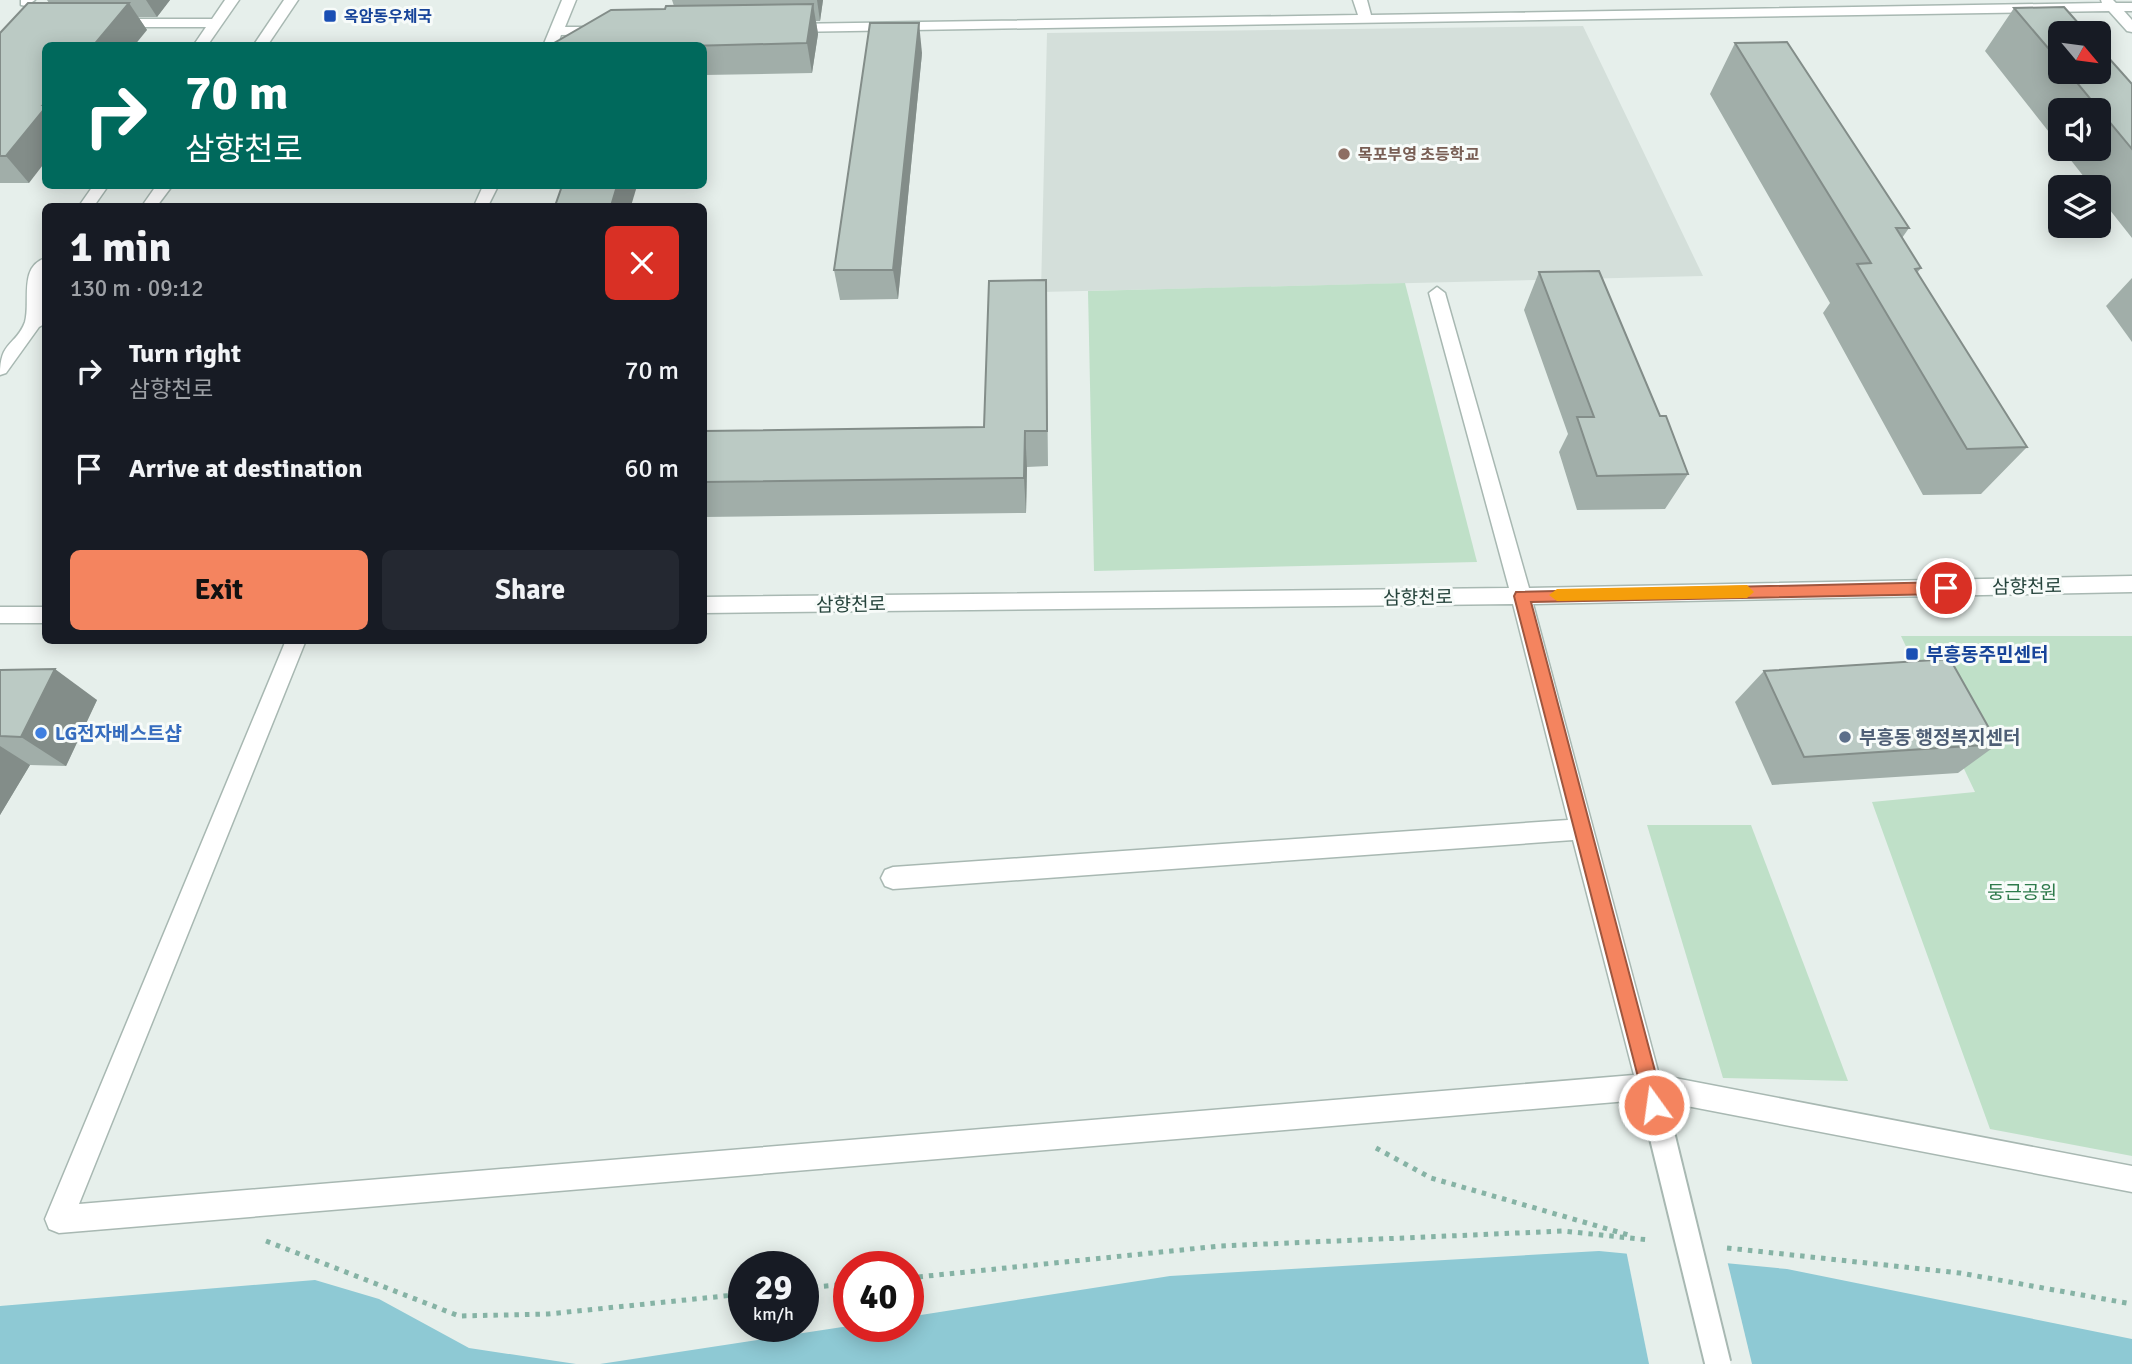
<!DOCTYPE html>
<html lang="en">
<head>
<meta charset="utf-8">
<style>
	body { margin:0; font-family:Signika,"Noto Sans KR",sans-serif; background:#242831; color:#f1f3f6; height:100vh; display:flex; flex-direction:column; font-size:26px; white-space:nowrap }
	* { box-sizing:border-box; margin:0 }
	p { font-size:23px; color:#9ea1a6 }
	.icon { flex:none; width:38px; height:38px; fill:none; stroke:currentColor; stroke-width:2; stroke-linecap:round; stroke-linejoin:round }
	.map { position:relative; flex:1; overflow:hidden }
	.panel { position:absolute; left:42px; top:203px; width:665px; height:441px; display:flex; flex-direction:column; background:#171b24; border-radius:10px; box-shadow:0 4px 18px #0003 }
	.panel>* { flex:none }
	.banner { position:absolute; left:42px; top:42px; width:665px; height:147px; border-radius:10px; box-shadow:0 4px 18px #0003; background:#00695c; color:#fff; overflow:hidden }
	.needle { width:46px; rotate:119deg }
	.tools { position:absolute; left:2048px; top:21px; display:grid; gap:14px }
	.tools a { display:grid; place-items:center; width:63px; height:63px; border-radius:10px; background:#171b24; box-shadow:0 4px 18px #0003; font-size:35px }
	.speed { position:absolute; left:728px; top:1251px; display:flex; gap:14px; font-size:35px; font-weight:700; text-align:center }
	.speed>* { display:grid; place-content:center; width:91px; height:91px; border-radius:50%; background:#171b24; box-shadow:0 4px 18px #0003; line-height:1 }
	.speed small { font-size:18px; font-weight:400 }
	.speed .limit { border:10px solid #d22; background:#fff; color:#111 }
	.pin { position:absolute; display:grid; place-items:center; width:60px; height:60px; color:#fff; margin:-30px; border:4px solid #fff; border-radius:50%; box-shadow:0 2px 7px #0007 }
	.me { position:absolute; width:77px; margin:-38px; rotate:346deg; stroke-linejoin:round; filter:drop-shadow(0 0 5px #0008) }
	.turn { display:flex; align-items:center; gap:24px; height:147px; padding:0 28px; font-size:32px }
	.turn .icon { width:91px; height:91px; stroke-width:2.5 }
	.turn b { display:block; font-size:49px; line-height:60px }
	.round { display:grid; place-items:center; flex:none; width:74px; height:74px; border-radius:10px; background:#242831 }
	.head { display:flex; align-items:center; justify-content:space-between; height:119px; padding:0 28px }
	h1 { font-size:42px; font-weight:700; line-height:52px }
	.action { display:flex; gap:14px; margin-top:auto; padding:14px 28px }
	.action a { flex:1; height:80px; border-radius:10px; background:#f4845f; color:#111; font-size:28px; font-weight:700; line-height:80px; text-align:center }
	.action a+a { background:#242831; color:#f1f3f6 }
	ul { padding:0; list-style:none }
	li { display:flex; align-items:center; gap:21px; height:98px; padding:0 28px }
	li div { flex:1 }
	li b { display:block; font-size:26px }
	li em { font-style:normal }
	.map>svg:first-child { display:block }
	.built { fill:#d4dfda }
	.green { fill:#bfe0c8 }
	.water { fill:#8ec9d4 }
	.pier { fill:#e6efeb }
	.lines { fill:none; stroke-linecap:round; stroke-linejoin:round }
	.minor-casing { stroke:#a8b8b2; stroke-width:3 }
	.path { stroke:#86b3a5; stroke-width:5; stroke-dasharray:4.5 6; stroke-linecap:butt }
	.minor { fill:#fff; fill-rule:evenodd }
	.minor-bridge-casing { stroke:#a8b8b2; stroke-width:29; stroke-linecap:butt }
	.minor-bridge { stroke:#fff; stroke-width:25 }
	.wall { fill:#a1aea9 }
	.shaded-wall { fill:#838d89 }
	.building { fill:#bbcac4; stroke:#838d89; stroke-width:2 }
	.route { fill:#f4845f; stroke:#9f563e; stroke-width:2 }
	.slow { fill:#f59e0b }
	.transit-dot { fill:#1a4fb4; stroke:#f7fbf9; stroke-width:2.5 }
	.education-dot { fill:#8d6e63; stroke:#f7fbf9; stroke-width:2.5 }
	.shop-dot { fill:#3f7fe0; stroke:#f7fbf9; stroke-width:2.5 }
	.service-dot { fill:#5c6f8a; stroke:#f7fbf9; stroke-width:2.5 }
	.labels { text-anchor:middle; stroke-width:6; stroke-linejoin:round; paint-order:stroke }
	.far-transit-label { font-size:16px; font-weight:bold; fill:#164399; stroke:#f7fbf9; text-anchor:start }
	.far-education-label { font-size:16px; font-weight:bold; fill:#785e54; stroke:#f7fbf9; text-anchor:start }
	.street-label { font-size:19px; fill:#24423a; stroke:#f7fbf9 }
	.transit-label { font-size:19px; font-weight:bold; fill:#164399; stroke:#f7fbf9; text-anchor:start }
	.shop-label { font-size:19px; font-weight:bold; fill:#366cbe; stroke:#f7fbf9; text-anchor:start }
	.service-label { font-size:19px; font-weight:bold; fill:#4e5e75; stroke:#f7fbf9; text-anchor:start }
	.park-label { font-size:19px; fill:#2d7a4b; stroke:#f7fbf9 }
</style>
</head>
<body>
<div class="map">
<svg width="2132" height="1364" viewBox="0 0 2132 1364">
	<rect width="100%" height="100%" fill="#e6efeb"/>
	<!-- built -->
	<polygon class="built" points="1583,26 1703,276 1041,292 1047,33"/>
	<!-- green -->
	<g class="green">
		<polygon points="1405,283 1477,562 1094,571 1088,291"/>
		<polygon points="1901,636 2132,636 2132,1156 1990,1129 1872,802 1975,792"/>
		<polygon points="1647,825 1751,825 1848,1081 1723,1078"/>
	</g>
	<!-- water -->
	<g class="water">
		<polygon points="1599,1251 1787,1269 2132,1339 2132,1364 600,1364 849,1326 908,1326 908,1317 1170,1276"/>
		<polygon points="315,1280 379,1299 469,1348 576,1364 0,1364 0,1306"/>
	</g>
	<!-- pier -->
	<polygon class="pier" points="1626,1250 1727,1260 1752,1364 1649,1364"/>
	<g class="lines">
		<!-- minor casing -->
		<g class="minor-casing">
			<g id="minor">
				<polygon points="21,0 35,0 26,6 21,5"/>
				<polygon points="225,0 239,0 207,46 193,46 206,27 116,27 109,23 116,19 212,19"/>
				<polygon points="284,0 298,0 267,46 253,46"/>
				<polygon points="562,0 576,0 565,27 603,27 608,28 608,34 561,35 557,46 543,46"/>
				<polygon points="1353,0 1367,0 1371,15 2102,3 2101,0 2113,0 2116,3 2132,3 2132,11 2124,11 2132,20 2132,32 2127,31 2109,11 789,32 782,28 789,24 1358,15"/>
				<polygon points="93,186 108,186 94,206 79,206"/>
				<polygon points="156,186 172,186 157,206 142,206"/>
				<polygon points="483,186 498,186 488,206 474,206"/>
				<path d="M46 258 42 309 46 308V323L39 327 6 373 0 375C0 340 16 346 25 322 31 302 18 266 46 258Z"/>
				<polygon points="1437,287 1445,293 1529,588 2132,576 2132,592 1533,604 1659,1075 2132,1166 2132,1192 1666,1102 1672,1123 1668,1132 1659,1136 1650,1132 1640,1100 59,1233 49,1229 45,1219 286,640 306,640 79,1204 1634,1075 1573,840 893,889 885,886 881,878 885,870 893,867 1568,820 1513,604 704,613 704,597 1509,588 1429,293"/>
				<rect x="0" y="607" width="46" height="16"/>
			</g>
		</g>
		<!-- path -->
		<g class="path">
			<polyline points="1376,1148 1431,1178 1632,1236"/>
			<polyline points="266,1241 459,1316 548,1314 744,1294"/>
			<polyline points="1727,1248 1960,1273 2132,1304"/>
			<polyline points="908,1278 1220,1246 1563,1231 1649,1240"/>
			<polyline points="803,1288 849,1284"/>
		</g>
		<!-- minor -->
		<use href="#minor" class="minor"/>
		<!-- minor-bridge casing -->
		<g class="minor-bridge-casing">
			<polyline id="minor-bridge" points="1659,1123 1718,1364"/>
		</g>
		<!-- minor-bridge -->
		<use href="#minor-bridge" class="minor-bridge"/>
	</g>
	<!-- wall -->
	<g class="wall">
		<polygon points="47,0 170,0 157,17 138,17 147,30 46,46 29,183 0,183 0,33 49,3"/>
		<polygon points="672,0 823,0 820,21 816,21 818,34 812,73 704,75 704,46 665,9 674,6"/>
		<polygon points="2014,8 2060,33 2060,72 2098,72 2132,84 2132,238 2098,195 2098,187 2092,187 2062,149 2098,149 2098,110 2060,110 2060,146 1985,51"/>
		<polygon points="1735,43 1909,228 1902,238 1921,268 1917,273 2027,447 1981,494 1923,495 1823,313 1830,303 1710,94"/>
		<polygon points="922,53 898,299 840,300 834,270"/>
		<polygon points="1539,272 1660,416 1688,474 1665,509 1577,510 1559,452 1568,434 1524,310"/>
		<polygon points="2132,278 2132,342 2106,306"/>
		<polygon points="1046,280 1048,466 1027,467 1026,513 704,517 704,431 984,427"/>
		<polygon points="0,670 97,700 66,766 30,765 0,815"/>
		<polygon points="1764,671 1998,744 1958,773 1772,785 1735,702"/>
	</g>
	<!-- shaded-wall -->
	<g class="shaded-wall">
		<polygon points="146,0 170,0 157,17"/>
		<polygon points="817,0 823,0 820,21"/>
		<polygon points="129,3 147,30 134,46 93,46"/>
		<polygon points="813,4 818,34 812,73 807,43"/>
		<polygon points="919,23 922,53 898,299 893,270"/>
		<polygon points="46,102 46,161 29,183 6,156"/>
		<polygon points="617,186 637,186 631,206 611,206"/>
		<polygon points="1025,431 1027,467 1026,513 1024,478"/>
		<polygon points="55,669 97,700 66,766 21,737"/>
		<polygon points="0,746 30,765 0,815"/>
	</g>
	<!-- building -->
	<g class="building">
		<polygon points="28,3 129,3 93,46 46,46 46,102 43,105 46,105 46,107 6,156 0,156 0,33"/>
		<polygon points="813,4 807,43 688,46 549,46 611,10 665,9 666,6"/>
		<polygon points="2064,7 2087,33 2060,33 2060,62 2014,8"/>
		<polygon points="870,23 919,23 893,270 834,270"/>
		<polygon points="1787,42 1909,228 1896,228 1921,268 1915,269 2027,447 1967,449 1857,264 1871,263 1735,43"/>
		<polygon points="2098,46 2132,84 2132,149 2068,72 2098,72"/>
		<polygon points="562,186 617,186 611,206 555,206"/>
		<polygon points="1599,271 1660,416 1666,416 1688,474 1597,476 1577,417 1594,417 1539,272"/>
		<polygon points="1046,280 1047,431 1025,431 1024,478 704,482 704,431 984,427 989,281"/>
		<polygon points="1950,659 1998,744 1804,757 1764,671"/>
		<polygon points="55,669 21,737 0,736 0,670"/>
	</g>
	<!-- route -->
	<polygon class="route" points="1946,582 1954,588 1946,594 1531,602 1664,1105 1661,1112 1654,1114 1647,1112 1514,596 1516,592"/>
	<!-- slow -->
	<polygon class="slow" points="1747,585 1754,592 1747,598 1557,601 1549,595 1557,589"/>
	<!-- markers -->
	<g class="transit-dot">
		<rect x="323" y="9" width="14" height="14" rx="3.5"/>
		<rect x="1905" y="647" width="14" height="14" rx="3.5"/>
	</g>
	<circle class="education-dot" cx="1344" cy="154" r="7"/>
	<circle class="shop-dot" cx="41" cy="733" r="7"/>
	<circle class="service-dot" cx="1845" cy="737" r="7"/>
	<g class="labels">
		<!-- far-transit labels -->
		<g class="far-transit-label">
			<text x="344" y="22">옥암동우체국</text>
		</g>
		<!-- far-education labels -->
		<g class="far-education-label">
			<text x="1358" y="160">목포부영 초등학교</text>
		</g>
		<!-- street labels -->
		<g class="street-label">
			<text transform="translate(2027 586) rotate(-1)" y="7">삼향천로</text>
			<text transform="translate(1418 597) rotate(-1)" y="7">삼향천로</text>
			<text transform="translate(851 604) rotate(-1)" y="7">삼향천로</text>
		</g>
		<!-- transit labels -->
		<g class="transit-label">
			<text x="1926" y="661">부흥동주민센터</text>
		</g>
		<!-- shop labels -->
		<g class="shop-label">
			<text x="55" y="740">LG전자베스트샵</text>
		</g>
		<!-- service labels -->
		<g class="service-label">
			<text x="1859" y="744">부흥동 행정복지센터</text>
		</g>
		<!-- park labels -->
		<g class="park-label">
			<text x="2022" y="899">둥근공원</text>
		</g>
	</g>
</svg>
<div class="tools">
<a><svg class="needle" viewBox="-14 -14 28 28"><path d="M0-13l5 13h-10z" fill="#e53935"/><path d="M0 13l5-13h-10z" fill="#9ea1a6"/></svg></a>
<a><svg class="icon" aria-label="sound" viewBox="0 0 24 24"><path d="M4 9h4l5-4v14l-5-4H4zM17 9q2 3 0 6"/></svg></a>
<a><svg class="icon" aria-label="layers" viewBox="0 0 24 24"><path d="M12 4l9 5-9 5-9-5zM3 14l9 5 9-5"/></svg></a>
</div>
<div class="speed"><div>29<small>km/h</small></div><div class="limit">40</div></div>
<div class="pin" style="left:1946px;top:588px;background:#d93025"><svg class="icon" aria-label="arrive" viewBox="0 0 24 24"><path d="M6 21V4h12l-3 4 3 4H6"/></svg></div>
<svg class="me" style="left:1654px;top:1105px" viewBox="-20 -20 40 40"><circle r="17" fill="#f4845f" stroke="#fff" stroke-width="3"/><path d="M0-11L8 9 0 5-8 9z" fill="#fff"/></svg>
<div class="banner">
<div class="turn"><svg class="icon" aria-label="right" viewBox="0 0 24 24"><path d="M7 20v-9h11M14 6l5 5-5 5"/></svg><div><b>70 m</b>삼향천로</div></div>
</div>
<section class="panel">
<div class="head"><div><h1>1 min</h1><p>130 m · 09:12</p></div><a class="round" style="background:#d93025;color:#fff"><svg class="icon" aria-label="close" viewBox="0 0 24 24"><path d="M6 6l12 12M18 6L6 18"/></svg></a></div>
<ul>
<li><svg class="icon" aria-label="right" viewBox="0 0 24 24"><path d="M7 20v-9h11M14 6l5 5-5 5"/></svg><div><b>Turn right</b><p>삼향천로</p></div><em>70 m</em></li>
<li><svg class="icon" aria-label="arrive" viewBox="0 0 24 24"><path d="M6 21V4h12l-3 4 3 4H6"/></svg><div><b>Arrive at destination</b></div><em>60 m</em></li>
</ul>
<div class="action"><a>Exit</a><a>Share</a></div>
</section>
</div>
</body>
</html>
